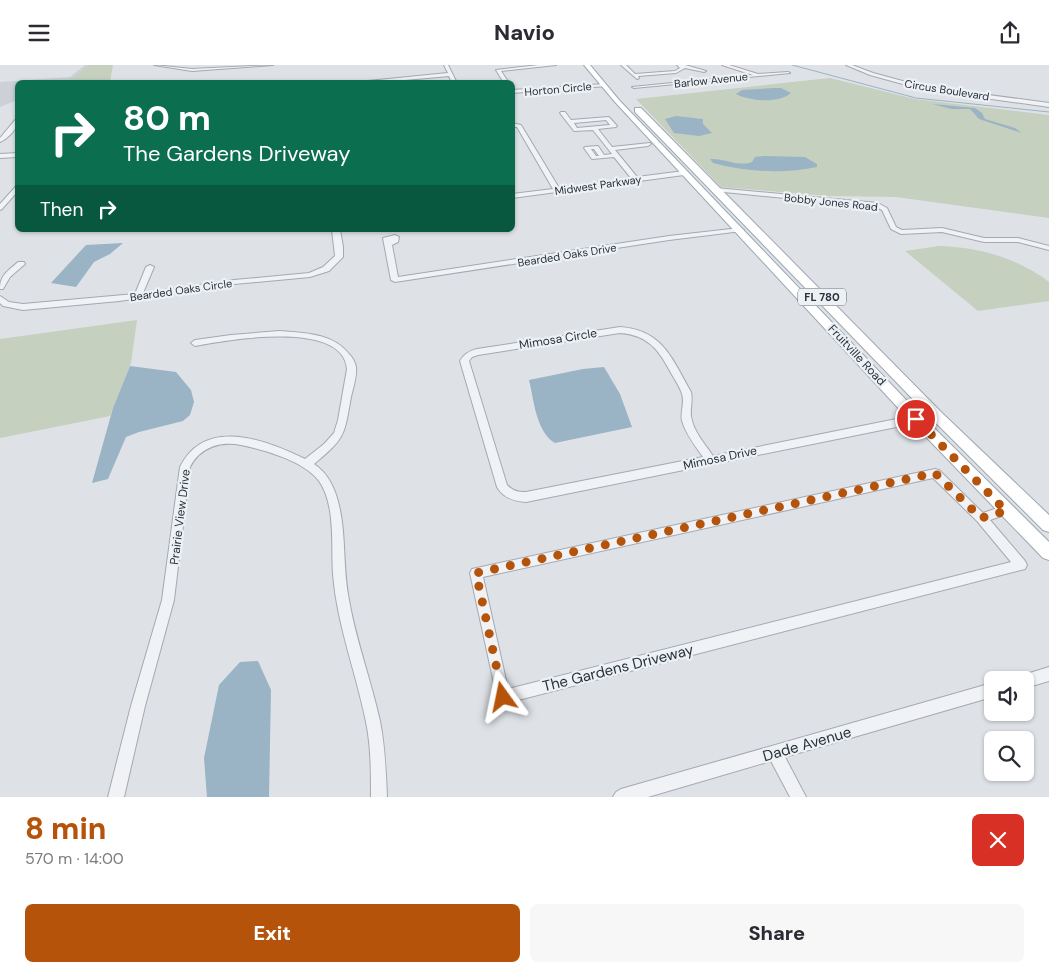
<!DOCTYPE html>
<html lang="en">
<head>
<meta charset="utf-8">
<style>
	body { margin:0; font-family:"DM Sans",sans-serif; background:#f7f7f7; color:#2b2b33; height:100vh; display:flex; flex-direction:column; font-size:19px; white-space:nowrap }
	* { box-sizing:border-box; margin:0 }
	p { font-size:16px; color:#7c7c81 }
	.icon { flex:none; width:28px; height:28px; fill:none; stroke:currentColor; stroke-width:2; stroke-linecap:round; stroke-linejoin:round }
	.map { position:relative; height:732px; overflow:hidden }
	.drawer { display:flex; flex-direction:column; background:#fff; flex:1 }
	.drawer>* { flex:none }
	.guide { position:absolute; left:15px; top:15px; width:500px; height:152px; border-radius:8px; box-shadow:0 1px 4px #0004; background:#0b6e4f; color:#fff; overflow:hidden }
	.buttons { position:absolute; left:984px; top:606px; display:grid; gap:10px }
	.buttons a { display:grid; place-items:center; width:50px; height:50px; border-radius:8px; background:#fff; box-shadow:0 1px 4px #0004; font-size:25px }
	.pin { position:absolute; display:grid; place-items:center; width:42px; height:42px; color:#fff; margin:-21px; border:2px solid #fff; border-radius:50%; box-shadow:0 1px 5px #0007 }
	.me { position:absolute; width:55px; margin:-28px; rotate:348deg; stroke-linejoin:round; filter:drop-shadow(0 0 4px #0008) }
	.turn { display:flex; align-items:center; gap:18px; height:105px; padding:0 25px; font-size:22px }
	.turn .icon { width:65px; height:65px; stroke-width:2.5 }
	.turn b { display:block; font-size:35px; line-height:42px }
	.then { display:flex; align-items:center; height:48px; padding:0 25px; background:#0003; gap:10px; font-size:19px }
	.round { display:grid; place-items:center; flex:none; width:52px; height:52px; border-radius:8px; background:#f7f7f7 }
	.head { display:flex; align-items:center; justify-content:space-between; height:85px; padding:0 25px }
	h1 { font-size:30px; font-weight:800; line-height:38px; color:#b45309 }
	.button { display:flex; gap:10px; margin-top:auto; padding:10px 25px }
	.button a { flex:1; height:58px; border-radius:8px; background:#b45309; color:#fff; font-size:20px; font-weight:800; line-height:58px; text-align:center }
	.button a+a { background:#f7f7f7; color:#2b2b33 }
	header { display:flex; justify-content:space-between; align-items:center; height:65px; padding:0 25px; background:#fff; font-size:22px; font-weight:800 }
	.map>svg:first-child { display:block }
	.built { fill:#ccd1d8 }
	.green { fill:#c5d0bf }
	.water { fill:#9ab3c5 }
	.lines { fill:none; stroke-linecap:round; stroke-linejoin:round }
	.stream { stroke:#9ab3c5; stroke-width:1 }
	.minor-casing { stroke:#a4a9b1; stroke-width:2 }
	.major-casing { stroke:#9da8b2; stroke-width:2 }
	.minor { fill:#f0f2f5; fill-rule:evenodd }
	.major { fill:#fff; fill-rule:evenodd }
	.route { stroke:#b45309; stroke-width:9; stroke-dasharray:0 16.2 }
	.labels { text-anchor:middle; stroke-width:4.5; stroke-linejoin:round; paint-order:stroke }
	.far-street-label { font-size:11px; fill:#28313d; stroke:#edf1f4 }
	.shield { fill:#edf1f4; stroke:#636b74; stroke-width:1 }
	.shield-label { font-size:11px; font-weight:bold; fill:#28313d }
	.street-label { font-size:12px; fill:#28313d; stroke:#edf1f4 }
	.near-street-label { font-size:15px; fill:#28313d; stroke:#edf1f4 }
</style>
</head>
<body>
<header><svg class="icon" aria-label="menu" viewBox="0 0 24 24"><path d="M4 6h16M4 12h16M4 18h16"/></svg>Navio<svg class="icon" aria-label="share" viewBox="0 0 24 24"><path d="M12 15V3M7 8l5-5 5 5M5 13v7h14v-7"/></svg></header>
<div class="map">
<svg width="1049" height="732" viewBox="0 0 1049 732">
	<rect width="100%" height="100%" fill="#dee2e7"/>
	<!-- built -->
	<polygon class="built" points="85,0 88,0 74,12 62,17 18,18 17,35 0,42 0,17 70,12"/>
	<!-- green -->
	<g class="green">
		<polygon points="88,0 113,0 110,17 62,17 74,12"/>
		<polygon points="830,13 915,34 1049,50 1049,153 896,132 828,131 721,122 636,34"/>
		<path d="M939 181C978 182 1018 193 1049 217V236L978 246 905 186Z"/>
		<polygon points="137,255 131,298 110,351 0,373 0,274"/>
	</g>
	<!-- water -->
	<g class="water">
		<path d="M774 23H781L791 28C779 39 749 36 736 29L742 25Z"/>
		<polygon points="932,39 975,43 982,48 985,54 1015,63 1022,68 979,54 970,44 952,44"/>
		<polygon points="676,51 703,54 703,59 712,68 699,71 674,68 665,54"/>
		<path d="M764 91 805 92 817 99V102C785 109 745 107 713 98L710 94C725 93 738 102 752 97L755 92Z"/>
		<polygon points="123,178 110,189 94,197 76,222 51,218 86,180"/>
		<polygon points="130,301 176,307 191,325 194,337 190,350 183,356 139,367 126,372 108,414 92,418 113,343"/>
		<path d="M604 302 620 329 632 362 555 378C536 367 534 335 529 315L583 304Z"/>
		<polygon points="258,596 271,625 269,732 207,732 204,693 219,620 240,597"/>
	</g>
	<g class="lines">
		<!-- stream -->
		<polyline class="stream" points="792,0 916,33 1049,47"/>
		<!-- minor casing -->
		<g class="minor-casing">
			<g id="minor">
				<polygon points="154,0 192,4 273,0 192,6"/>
				<polygon points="444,0 448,0 457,18 452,18 449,11 372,18 348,18 448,8"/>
				<polygon points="539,0 556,0 501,6 509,18 504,18 496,5"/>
				<polygon points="621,0 626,0 635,9 675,6 680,3 677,0 685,0 706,6 704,7 685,3 676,8 638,11 639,13 637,14"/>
				<polygon points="722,0 729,0 758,9 788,7 790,8 634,23 632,22 753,10"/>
				<polygon points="846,0 852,0 873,8 921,21 1049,38 1049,42 921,24 870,10"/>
				<polygon points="605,19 607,21 512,28 512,25"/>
				<path d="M561 47H565L571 55 609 52 617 61 616 62 598 64 612 82 650 78 651 79 648 81 615 85 637 112 684 106 687 108 684 110 512 133V129L553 124 517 62H512V58L521 60 559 123 631 113 614 92 592 94 584 83 585 82 598 81 604 90 612 89 593 65 574 66 560 48ZM606 55 610 60 577 63 574 58ZM591 84H594L599 91H596Z"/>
				<path d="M16 54H18C18 63 9 73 0 77V73Z"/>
				<polygon points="18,88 18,92 0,93 0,89"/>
				<polygon points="18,119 18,126 2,144 0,145 0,139"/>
				<polygon points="716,123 878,138 887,143 896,162 902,165 942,163 984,173 1018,173 1049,181 1049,185 1018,177 984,177 942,167 901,169 891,164 882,145 876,142 714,126 713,125"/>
				<polygon points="740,163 744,165 742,166 669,175 395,217 391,215 383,173 395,170 399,172 398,177 392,180 398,212 669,171"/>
				<polygon points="332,165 340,165 343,182 343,192 329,206 310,212 234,219 119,236 23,245 3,241 0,238 0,231 9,237 23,239 135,229 146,202 150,200 154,202 143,228 234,215 309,208 323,202 335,191"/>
				<path d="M18 197H24L25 199 10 212 3 224H0C0 210 8 206 18 197Z"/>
				<path d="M620 262C663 265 672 294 691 327 693 336 690 343 691 351 693 366 705 379 713 391L936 346 941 350 936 354 526 437C514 436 503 433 497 422L460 296C464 289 469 286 477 284ZM620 268C648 270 659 285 671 308 675 315 680 322 682 329 685 338 680 347 682 356 686 369 695 381 703 392L526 427C518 427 513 426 507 420L469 296 472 292 478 290Z"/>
				<path d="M279 266C304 268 333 268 349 289 353 293 355 297 356 302 357 312 353 323 351 332 344 372 345 373 314 399 326 407 333 419 337 433 347 465 342 501 349 535 356 576 371 615 380 656 385 681 386 707 387 732H371C371 707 371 681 366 657 356 607 337 560 333 509 331 481 336 440 319 416 304 396 265 385 241 380 221 376 200 382 190 402L174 535 145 641 124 732H108L131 641 162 535 180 402C205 351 266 375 305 394L324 379 334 368 338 355 347 304C343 254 226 275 195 281L191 278 195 275 231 270Z"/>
				<polygon points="924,335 929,338 927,340 905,346 900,342 902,340"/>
				<path d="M935 404 939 405 983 448 1006 440 1010 442 1012 445 1010 448 990 455 1025 496 1027 500 1025 504 503 639 498 637 470 508 472 504ZM933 413 977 456 1011 497 508 624 483 512Z"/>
				<polygon points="1049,602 1049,616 1025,623 1025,615 1019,615 1020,611"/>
				<polygon points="992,618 992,632 785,692 806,732 790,732 771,696 648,732 613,732 616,727 621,724"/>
			</g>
		</g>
		<!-- major casing -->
		<g class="major-casing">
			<g id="major">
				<polygon points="584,0 590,0 619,35 687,106 910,339 1049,477 1049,495 1043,493 900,345 615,37"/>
				<polygon points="635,43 641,43 941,347 1049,450 1049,467 1043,465 931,353 635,47"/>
			</g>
		</g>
		<!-- minor -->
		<use href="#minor" class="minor"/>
		<!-- major -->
		<use href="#major" class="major"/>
	</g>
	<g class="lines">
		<!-- route -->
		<polyline class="route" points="503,632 476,508 935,408 981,453 1006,446 916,354"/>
	</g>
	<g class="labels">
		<!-- far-street labels -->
		<g class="far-street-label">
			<text transform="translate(711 15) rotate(-6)" y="4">Barlow Avenue</text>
			<text transform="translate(558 24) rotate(-5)" y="4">Horton Circle</text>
			<text transform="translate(947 25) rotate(9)" y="4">Circus Boulevard</text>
			<text transform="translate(598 120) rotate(-8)" y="4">Midwest Parkway</text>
			<text transform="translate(831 137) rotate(6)" y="4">Bobby Jones Road</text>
			<text transform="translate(567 190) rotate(-9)" y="4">Bearded Oaks Drive</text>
			<text transform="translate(181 225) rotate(-8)" y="4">Bearded Oaks Circle</text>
		</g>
		<!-- shield labels -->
		<rect class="shield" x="798" y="223.5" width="48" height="17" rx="4"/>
		<g class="shield-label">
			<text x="822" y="236">FL 780</text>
		</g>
		<!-- street labels -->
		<g class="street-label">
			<text transform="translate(558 274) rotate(-9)" y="4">Mimosa Circle</text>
			<text transform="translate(857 290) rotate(47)" y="4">Fruitville Road</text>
			<text transform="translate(720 393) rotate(-12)" y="4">Mimosa Drive</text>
			<text transform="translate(180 452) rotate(-83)" y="4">Prairie View Drive</text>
		</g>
		<!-- near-street labels -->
		<g class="near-street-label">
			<text transform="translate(618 603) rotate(-14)" y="5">The Gardens Driveway</text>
			<text transform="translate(807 679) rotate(-16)" y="5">Dade Avenue</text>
		</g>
	</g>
</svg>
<div class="buttons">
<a><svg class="icon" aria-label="sound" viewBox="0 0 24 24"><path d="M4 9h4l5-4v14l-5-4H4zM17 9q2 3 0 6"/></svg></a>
<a><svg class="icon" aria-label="search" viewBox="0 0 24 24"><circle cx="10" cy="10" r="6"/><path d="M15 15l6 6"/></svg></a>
</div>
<div class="pin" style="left:916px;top:354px;background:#d93025"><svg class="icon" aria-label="arrive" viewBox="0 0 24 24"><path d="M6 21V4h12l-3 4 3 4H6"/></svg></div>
<svg class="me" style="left:503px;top:632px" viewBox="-20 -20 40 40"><path d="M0-17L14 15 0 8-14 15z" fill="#b45309" stroke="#fff" stroke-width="4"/></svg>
<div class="guide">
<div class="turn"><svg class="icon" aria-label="right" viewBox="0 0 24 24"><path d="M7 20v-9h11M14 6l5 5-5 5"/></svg><div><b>80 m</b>The Gardens Driveway</div></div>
<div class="then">Then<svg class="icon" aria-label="right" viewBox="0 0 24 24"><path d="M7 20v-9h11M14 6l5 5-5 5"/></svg></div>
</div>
</div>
<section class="drawer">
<div class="head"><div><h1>8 min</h1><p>570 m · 14:00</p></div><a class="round" style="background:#d93025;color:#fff"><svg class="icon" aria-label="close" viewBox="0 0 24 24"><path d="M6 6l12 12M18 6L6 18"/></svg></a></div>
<div class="button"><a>Exit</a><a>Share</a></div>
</section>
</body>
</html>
